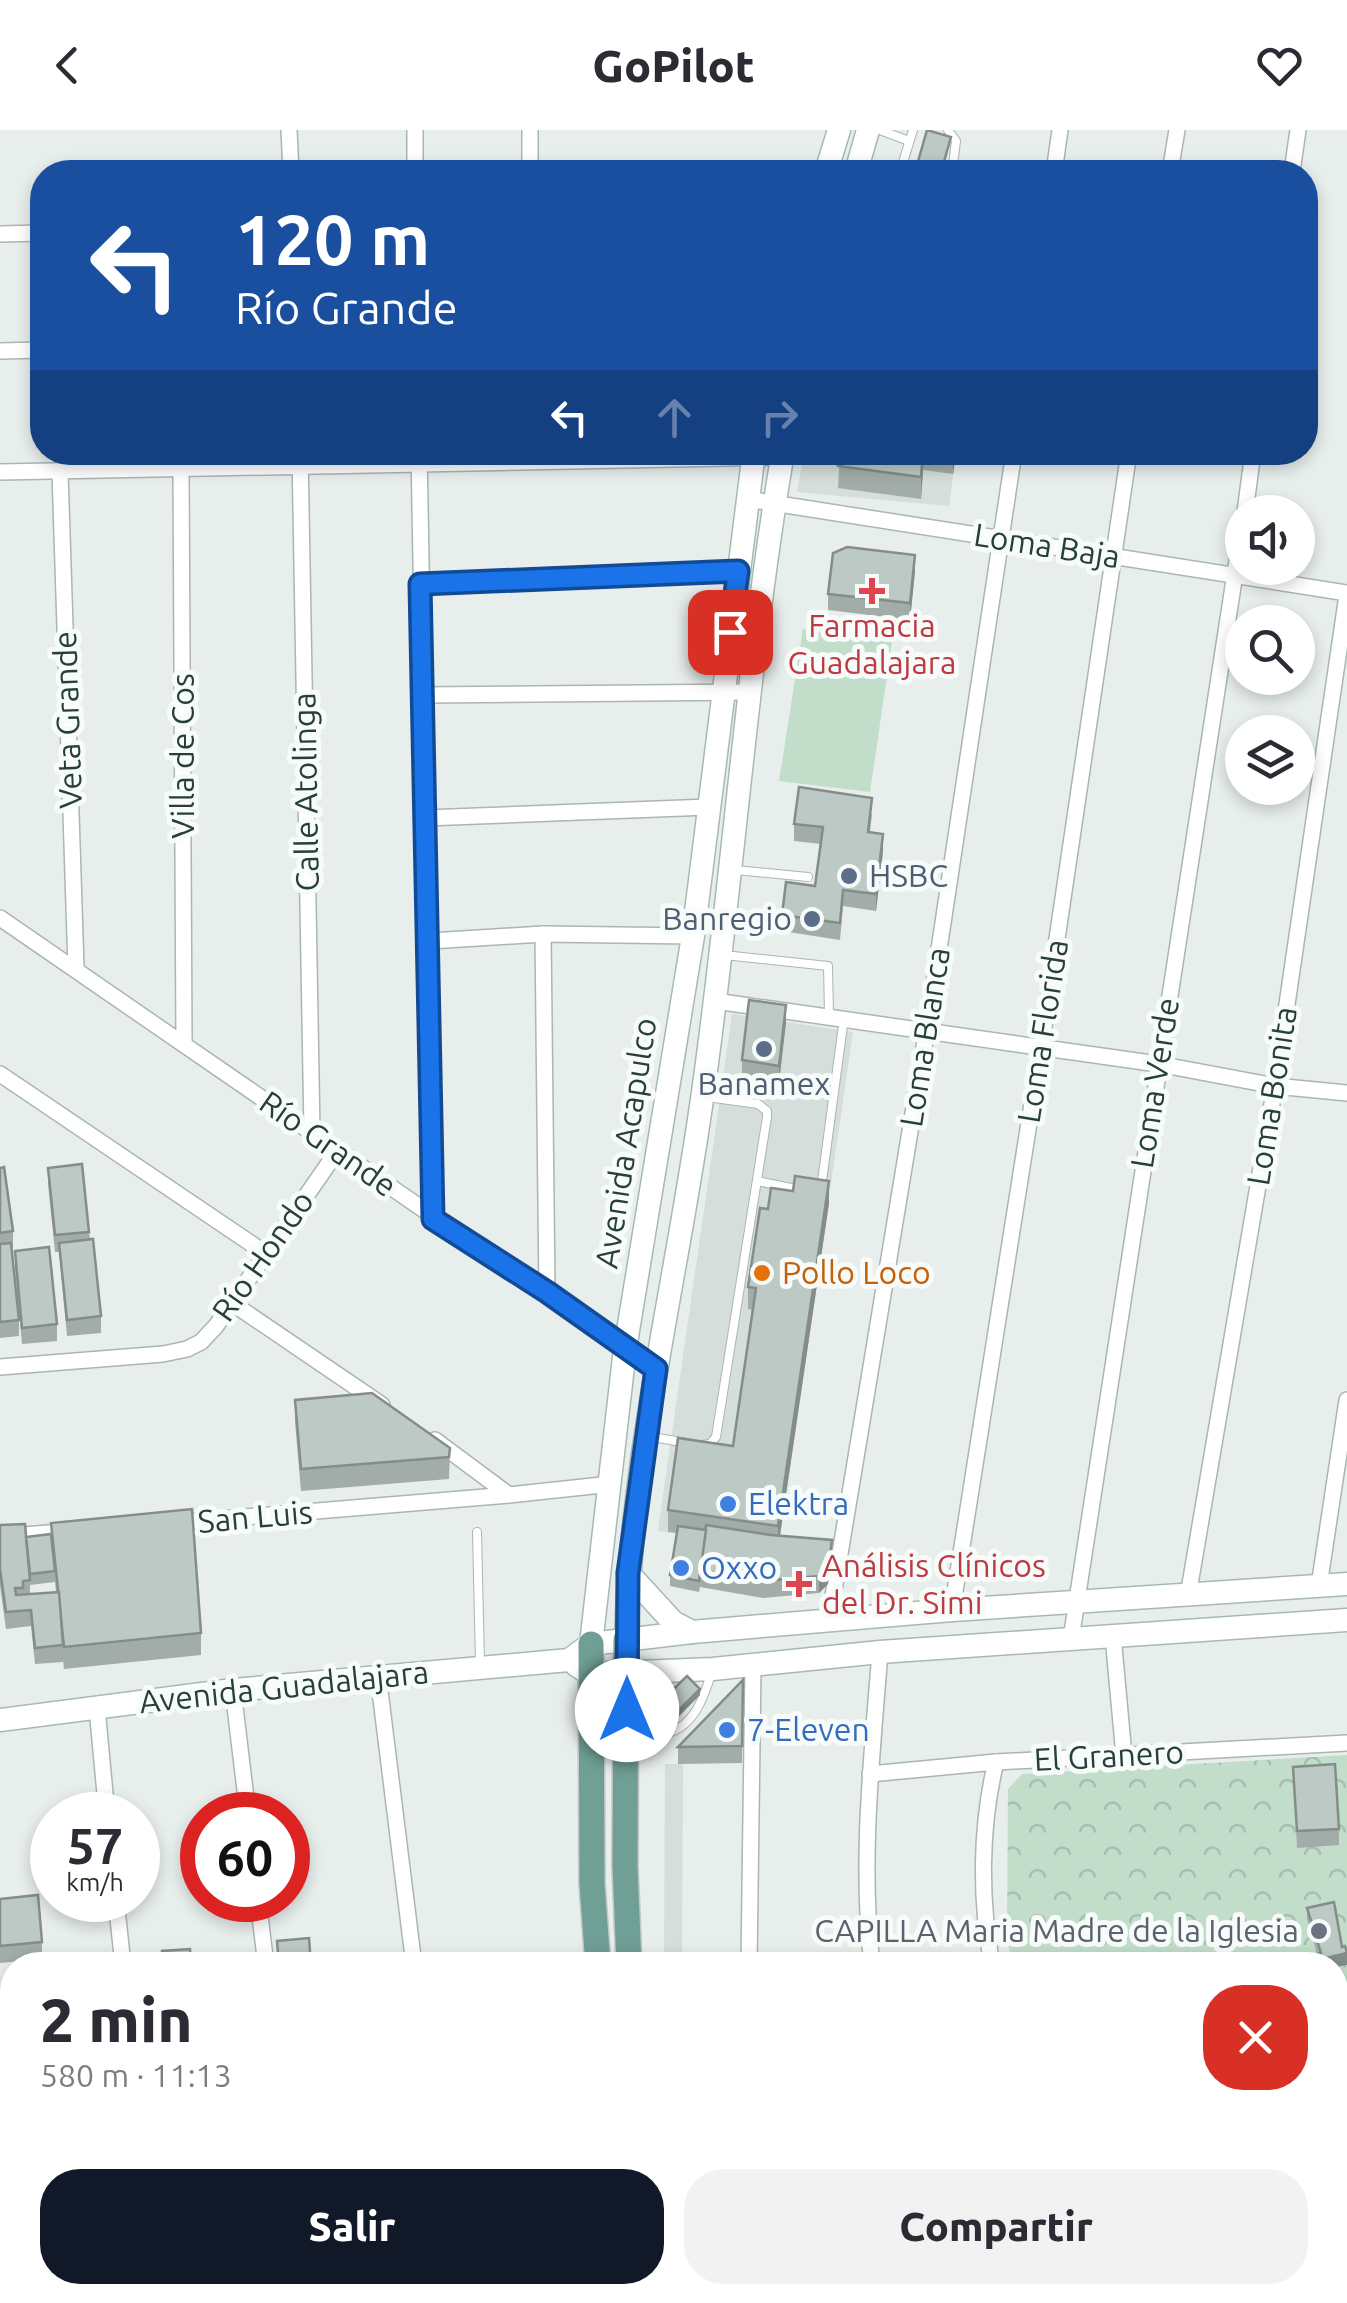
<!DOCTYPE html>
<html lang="es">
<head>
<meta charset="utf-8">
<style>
	body { margin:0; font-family:Ubuntu,sans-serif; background:#f2f2f3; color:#2b2b33; height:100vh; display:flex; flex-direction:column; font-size:38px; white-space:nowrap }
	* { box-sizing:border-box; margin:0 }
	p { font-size:32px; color:#7c7c81 }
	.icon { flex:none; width:55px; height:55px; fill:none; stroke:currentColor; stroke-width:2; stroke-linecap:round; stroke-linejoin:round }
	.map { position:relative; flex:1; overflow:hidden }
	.sheet { position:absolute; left:0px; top:1822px; width:1348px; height:352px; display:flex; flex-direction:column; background:#fff; border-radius:40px 40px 0 0; box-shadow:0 5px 15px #0003 }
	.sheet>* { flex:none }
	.top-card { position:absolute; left:30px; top:30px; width:1288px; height:305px; border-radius:40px; box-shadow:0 5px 15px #0003; background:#1a4fa0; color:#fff; overflow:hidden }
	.buttons { position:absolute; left:1225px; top:365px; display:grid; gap:20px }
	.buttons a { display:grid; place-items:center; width:90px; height:90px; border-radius:50%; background:#fff; box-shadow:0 5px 15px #0003; font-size:50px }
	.speed { position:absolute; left:30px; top:1662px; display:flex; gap:20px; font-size:50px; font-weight:700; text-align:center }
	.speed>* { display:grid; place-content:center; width:130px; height:130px; border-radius:50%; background:#fff; box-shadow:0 5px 15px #0003; line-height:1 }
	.speed small { font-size:25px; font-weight:400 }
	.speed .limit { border:15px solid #d22; background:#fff; color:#111 }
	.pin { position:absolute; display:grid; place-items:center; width:85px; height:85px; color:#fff; margin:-42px; border-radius:20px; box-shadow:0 5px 15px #0006 }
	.me { position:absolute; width:110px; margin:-55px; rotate:0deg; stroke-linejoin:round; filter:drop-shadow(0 0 8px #0008) }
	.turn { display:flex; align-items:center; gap:35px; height:210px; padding:0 40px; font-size:45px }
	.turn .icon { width:130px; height:130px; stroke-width:2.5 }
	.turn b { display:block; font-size:70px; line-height:85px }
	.lanes { display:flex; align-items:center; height:95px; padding:0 40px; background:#0003; justify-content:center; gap:50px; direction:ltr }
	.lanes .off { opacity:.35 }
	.round { display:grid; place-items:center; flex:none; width:105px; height:105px; border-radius:40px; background:#f2f2f3 }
	.head { display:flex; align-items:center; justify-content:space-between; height:170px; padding:0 40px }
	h1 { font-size:60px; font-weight:800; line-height:75px }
	.cta { display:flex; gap:20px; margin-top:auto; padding:20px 40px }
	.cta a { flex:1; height:115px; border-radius:40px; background:#111827; color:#fff; font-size:40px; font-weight:800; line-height:115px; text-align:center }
	.cta a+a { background:#f2f2f3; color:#2b2b33 }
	header { display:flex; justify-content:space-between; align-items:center; height:130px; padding:0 40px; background:#fff; font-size:45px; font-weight:800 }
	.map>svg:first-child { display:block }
	.built { fill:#d5deda }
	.park { fill:url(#park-crowns) }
	.pitch { fill:#c2ddca }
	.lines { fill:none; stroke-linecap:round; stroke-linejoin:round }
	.lane-casing { stroke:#aab6b2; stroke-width:10 }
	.street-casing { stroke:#aab6b2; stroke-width:18 }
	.secondary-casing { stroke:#a6b9b3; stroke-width:25 }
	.primary-casing { stroke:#c3c9c8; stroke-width:28 }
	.lane { stroke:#fff; stroke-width:8 }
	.street { stroke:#fff; stroke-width:15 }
	.secondary { stroke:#fff; stroke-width:22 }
	.primary { stroke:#709f95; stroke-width:25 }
	.wall { fill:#a2ada9; fill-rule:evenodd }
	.shaded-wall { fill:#848d89 }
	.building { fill:#bcc9c4; stroke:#848d89; stroke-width:2.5 }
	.route-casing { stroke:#114b97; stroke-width:25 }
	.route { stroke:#1a73e8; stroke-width:18 }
	.health-dot { fill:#e0444e; stroke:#f7fbf9; stroke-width:4 }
	.service-dot { fill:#5c6f8a; stroke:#f7fbf9; stroke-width:4 }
	.food-dot { fill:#e8710a; stroke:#f7fbf9; stroke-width:4 }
	.shop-dot { fill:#3f7fe0; stroke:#f7fbf9; stroke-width:4 }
	.worship-dot { fill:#6b7280; stroke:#f7fbf9; stroke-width:4 }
	.labels { text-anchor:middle; stroke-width:10; stroke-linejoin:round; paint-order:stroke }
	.street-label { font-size:32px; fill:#273f39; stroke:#f7fbf9 }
	.health-label { font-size:32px; fill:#be3a42; stroke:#f7fbf9 }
	.service-label { font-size:32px; fill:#4e5e75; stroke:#f7fbf9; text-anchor:start }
	.food-label { font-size:32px; fill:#c56008; stroke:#f7fbf9; text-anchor:start }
	.shop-label { font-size:32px; fill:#366cbe; stroke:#f7fbf9; text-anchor:start }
	.worship-label { font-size:32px; fill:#5b616d; stroke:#f7fbf9; text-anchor:end }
</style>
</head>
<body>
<header><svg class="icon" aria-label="back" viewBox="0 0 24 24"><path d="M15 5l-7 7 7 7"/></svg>GoPilot<svg class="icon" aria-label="heart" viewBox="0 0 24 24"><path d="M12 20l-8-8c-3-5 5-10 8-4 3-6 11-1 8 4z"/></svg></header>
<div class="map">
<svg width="1347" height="2173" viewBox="0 0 1347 2173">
	<defs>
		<pattern id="park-crowns" width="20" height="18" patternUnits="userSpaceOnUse" patternTransform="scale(2.5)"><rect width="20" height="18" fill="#c2ddca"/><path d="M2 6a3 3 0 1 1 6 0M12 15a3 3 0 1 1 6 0" fill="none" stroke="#a7bfae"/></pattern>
	</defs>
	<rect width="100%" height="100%" fill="#e7eeeb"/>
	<!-- built -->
	<g class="built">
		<polygon points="804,323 956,323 949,376 797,362"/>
		<polygon points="732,884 853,902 778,1418 658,1401"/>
		<polygon points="665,1634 683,1634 682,1835 664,1835"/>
		<polygon points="1037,2162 1039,2173 704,2173 702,2163"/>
	</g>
	<!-- park -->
	<polygon class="park" points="1347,1625 1347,1863 1335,1865 1335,1835 1012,1835 1007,1808 1008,1659 1022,1644"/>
	<!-- pitch -->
	<polygon class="pitch" points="803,499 892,512 870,662 779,651"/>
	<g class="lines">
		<!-- lane casing -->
		<g class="lane-casing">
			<g id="lane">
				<polyline points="880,0 909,11"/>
				<polyline points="948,0 956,11 952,42"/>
				<polyline points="900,42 913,0"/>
				<polyline points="735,740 808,747"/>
				<polyline points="724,825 828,836 829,885"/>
				<polyline points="757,1051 801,1060"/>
				<polyline points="818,1056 822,1051 844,888"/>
				<polyline points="647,1306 687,1313"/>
				<polyline points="701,1315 710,1314 716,1307 767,987 767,981 758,974 707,967"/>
				<polyline points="477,1402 480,1533"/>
				<path d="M630 1609C682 1607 696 1593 711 1544"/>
				<polyline points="904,2162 907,2173"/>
				<polyline points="743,2173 748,2162"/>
			</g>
		</g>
		<!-- street casing -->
		<g class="street-casing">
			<g id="street">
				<polyline points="289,0 291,42"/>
				<polyline points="415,0 415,42"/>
				<polyline points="530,0 530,42"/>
				<polyline points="1054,42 1060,0"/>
				<polyline points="1170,42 1177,0"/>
				<polyline points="1292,42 1298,0"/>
				<polyline points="0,104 42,103"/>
				<polyline points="0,221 42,220"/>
				<polyline points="300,322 312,1002"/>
				<polyline points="419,322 433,1089"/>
				<polyline points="181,339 184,913"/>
				<polyline points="0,342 783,327"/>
				<polyline points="60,342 76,838"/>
				<polyline points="747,369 1347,463"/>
				<polyline points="1245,382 1253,322"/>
				<polyline points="420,454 738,441"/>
				<polyline points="423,565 751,562"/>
				<polyline points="425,688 709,677"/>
				<polyline points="0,788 655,1239"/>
				<polyline points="543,804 547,1162"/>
				<polyline points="430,811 543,804 693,806"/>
				<polyline points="715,871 1158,934 1275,956 1347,963"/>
				<polyline points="0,944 265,1123"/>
				<polyline points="232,1173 382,1275"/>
				<polyline points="0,1237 163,1224 187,1219 201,1212 216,1196 338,1020"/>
				<polyline points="435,1310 509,1365 611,1354"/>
				<polyline points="173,1393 509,1365"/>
				<polyline points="0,1407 71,1401"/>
				<polyline points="1319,1456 1347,1270"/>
				<polyline points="1188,1466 1275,956 1347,465"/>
				<polyline points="952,1480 1041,917 1129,322"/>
				<polyline points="829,1490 927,899 1014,322"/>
				<polyline points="1113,1506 1124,1626"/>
				<polyline points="1071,1509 1242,398"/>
				<polyline points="378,1545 414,1835"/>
				<polyline points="233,1560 248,1685"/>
				<polyline points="97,1578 107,1685"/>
				<polyline points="870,1644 996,1632 1347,1613"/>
				<polyline points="116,1770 123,1835"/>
				<polyline points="258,1770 266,1835"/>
				<polyline points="749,1835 753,1535"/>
				<path d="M872 1835C860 1731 872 1626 880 1522"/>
				<path d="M992 1835C980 1770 980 1696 996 1632"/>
				<polyline points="1335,1874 1347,1872"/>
				<polyline points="0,1952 12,1950"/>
				<polyline points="1335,2006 1347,2004"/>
				<polyline points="0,2086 9,2173"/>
				<polyline points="1335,2129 1347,2127"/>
				<polyline points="158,2162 160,2173"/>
				<polyline points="303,2162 304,2173"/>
				<polyline points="448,2162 449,2173"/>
				<polyline points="1056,2162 1059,2173"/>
				<polyline points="1296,2162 1299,2173"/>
				<polyline points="1112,2173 1181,2162"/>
			</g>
		</g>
		<!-- secondary casing -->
		<g class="secondary-casing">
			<g id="secondary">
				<polyline points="826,42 839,0"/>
				<polyline points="856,42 868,0"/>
				<polyline points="628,1443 673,1492 692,1502"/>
				<path d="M626 1510C631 1325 678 1145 703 962 733 750 747 534 783 322"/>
				<polyline points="591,1514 625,1219 693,806 754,322"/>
				<polyline points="576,1535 590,1544 713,1539 880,1522 1347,1490"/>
				<polyline points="0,1590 233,1560 569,1530 591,1514 692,1502 952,1480 1347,1454"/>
			</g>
		</g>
		<!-- primary casing -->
		<g class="primary-casing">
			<g id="primary">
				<polyline points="626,1510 625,1736 629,1835"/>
				<polyline points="591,1514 592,1754 598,1835"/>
				<polyline points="657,2162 659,2173"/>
				<polyline points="689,2162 691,2173"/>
			</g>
		</g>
		<!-- lane -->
		<use href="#lane" class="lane"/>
		<!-- street -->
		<use href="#street" class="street"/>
		<!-- secondary -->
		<use href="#secondary" class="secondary"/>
		<!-- primary -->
		<use href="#primary" class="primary"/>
	</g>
	<!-- wall -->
	<g class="wall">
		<polygon points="840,322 956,322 953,344 923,340 921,369 838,358"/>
		<polygon points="915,441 910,490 828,480 828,464"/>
		<polygon points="872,684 870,702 883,721 876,781 843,776 840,810 782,801 782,785 815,756 821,714 794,711 794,694"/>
		<polygon points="786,892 779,952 742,947 742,930"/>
		<polygon points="0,1038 13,1101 13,1118 12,1118 19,1190 19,1206 0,1208"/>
		<polygon points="48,1038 89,1102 101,1186 101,1203 67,1206 59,1122 55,1122 48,1054"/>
		<polygon points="829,1073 780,1406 832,1427 828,1454 819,1463 763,1468 700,1457 699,1462 670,1456 670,1445 677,1403 668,1402 668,1380 733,1316 753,1180 748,1179 748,1157 768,1079"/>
		<polygon points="15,1121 57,1194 57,1211 22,1214 15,1138"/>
		<polygon points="295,1270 450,1318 449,1349 301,1361 295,1292"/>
		<path d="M51 1393 201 1503V1525L64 1539 63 1530V1532L35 1534 31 1496 6 1499 0 1456V1395L26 1407 51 1404ZM55 1452 56 1462 30 1464V1455Z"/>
		<polygon points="743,1550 742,1633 678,1634 678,1617"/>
		<polygon points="700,1565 672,1593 659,1579 659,1573"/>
		<polygon points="1293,1637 1339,1699 1339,1715 1297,1718"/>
		<polygon points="0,1769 42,1812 42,1829 0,1833"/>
		<polygon points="1307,1778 1347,1835 1317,1835 1317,1824 1307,1789"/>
		<polygon points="924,2162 998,2162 1000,2173 926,2173"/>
	</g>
	<!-- shaded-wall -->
	<g class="shaded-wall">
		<polygon points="923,322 923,340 921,369 921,347"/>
		<polygon points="953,322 956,322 953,344"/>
		<polygon points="915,425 915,441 910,490 910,473"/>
		<polygon points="883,704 883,721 876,781 876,764"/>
		<polygon points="786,875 786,892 779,952 779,936"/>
		<polygon points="829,1051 829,1073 778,1418 778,1396"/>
		<polygon points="832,1410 832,1427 828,1454 819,1463 819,1446"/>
		<polygon points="700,1559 700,1565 672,1593 672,1587"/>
		<polygon points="1347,1823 1347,1835 1335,1837 1335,1835 1318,1835 1318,1830"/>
	</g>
	<!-- building -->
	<g class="building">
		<polygon points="927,0 951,7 941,42 915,42"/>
		<polygon points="840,322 923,322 921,347 838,336"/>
		<polygon points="847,417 915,425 910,473 828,464 833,423"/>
		<polygon points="799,657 872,668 868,702 883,704 876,764 843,760 840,793 782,785 786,752 815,756 823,697 794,694"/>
		<polygon points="749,870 786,875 779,936 742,930"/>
		<polygon points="82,1034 89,1102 55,1105 48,1038"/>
		<polygon points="4,1037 13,1101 0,1103 0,1038"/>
		<polygon points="795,1046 829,1051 778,1396 668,1380 678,1308 733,1316 756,1158 748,1157 760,1078 768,1079 771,1058 793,1061"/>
		<polygon points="93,1109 101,1186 67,1190 59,1113"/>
		<polygon points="11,1113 19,1190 0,1192 0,1114"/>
		<polygon points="49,1117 57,1194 22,1198 15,1121"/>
		<polygon points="372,1263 450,1318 449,1327 301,1339 295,1270"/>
		<polygon points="192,1379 201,1503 64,1517 51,1393"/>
		<polygon points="25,1394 30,1450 23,1451 23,1458 15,1458 16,1465 59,1462 63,1515 35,1518 31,1480 6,1482 0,1439 0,1395"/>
		<polygon points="706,1395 771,1405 832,1410 828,1438 819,1446 763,1451 700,1440"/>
		<polygon points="678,1396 706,1400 699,1451 670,1445"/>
		<polygon points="51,1404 55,1441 30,1444 26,1407"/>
		<polygon points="687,1546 700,1559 672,1587 659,1573"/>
		<polygon points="743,1550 742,1616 678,1617"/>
		<polygon points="1335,1634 1339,1699 1297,1701 1293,1637"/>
		<polygon points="38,1765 42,1812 0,1816 0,1769"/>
		<polygon points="1334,1772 1342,1817 1345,1816 1347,1823 1318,1830 1317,1824 1321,1823 1307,1778"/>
		<polygon points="309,1808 311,1835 279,1835 277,1811"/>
		<polygon points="190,1819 191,1835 163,1835 162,1821"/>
		<polygon points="928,2162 998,2162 1000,2173 930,2173"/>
	</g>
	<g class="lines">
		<!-- route casing -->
		<g class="route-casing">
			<polyline id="route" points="627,1580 628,1443 656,1239 547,1162 433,1089 420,454 738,441 730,502"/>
		</g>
		<!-- route -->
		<use href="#route" class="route"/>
	</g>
	<!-- markers -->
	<g class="health-dot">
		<path d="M867 446h10v10h10v10h-10v10h-10v-10h-10v-10h10z"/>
		<path d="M794 1439h10v10h10v10h-10v10h-10v-10h-10v-10h10z"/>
	</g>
	<g class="service-dot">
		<circle cx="849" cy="746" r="10"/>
		<circle cx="812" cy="789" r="10"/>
		<circle cx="764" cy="919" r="10"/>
	</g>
	<circle class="food-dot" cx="762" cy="1143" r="10"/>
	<g class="shop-dot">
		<circle cx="728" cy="1374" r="10"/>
		<circle cx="681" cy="1438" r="10"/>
		<circle cx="727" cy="1600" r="10"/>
	</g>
	<circle class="worship-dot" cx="1319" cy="1801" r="10"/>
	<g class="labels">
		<!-- street labels -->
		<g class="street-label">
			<text transform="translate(1047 416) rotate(9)" y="11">Loma Baja</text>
			<text transform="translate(68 590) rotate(-92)" y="11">Veta Grande</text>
			<text transform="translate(183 626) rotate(-90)" y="11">Villa de Cos</text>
			<text transform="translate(306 662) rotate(-91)" y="11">Calle Atolinga</text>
			<text transform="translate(1043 901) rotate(-81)" y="11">Loma Florida</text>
			<text transform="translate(925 907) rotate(-81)" y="11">Loma Blanca</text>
			<text transform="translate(1155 953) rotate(-81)" y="11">Loma Verde</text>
			<text transform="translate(1272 966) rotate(-81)" y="11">Loma Bonita</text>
			<text transform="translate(626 1013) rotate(-81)" y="11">Avenida Acapulco</text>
			<text transform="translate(328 1014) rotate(35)" y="11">Río Grande</text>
			<text transform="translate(263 1126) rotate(-55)" y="11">Río Hondo</text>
			<text transform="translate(255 1387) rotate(-5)" y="11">San Luis</text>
			<text transform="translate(284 1557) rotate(-6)" y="11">Avenida Guadalajara</text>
			<text transform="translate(1109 1626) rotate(-3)" y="11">El Granero</text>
		</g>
		<!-- health labels -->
		<g class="health-label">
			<text x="872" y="507">Farmacia<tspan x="872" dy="37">Guadalajara</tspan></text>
			<text x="822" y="1447" text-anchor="start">Análisis Clínicos<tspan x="822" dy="37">del Dr. Simi</tspan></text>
		</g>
		<!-- service labels -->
		<g class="service-label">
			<text x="869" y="757">HSBC</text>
			<text x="792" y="800" text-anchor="end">Banregio</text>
			<text x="764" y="965" text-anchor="middle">Banamex</text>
		</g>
		<!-- food labels -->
		<g class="food-label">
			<text x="782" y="1154">Pollo Loco</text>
		</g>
		<!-- shop labels -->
		<g class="shop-label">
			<text x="748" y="1385">Elektra</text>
			<text x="701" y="1449">Oxxo</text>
			<text x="747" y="1611">7-Eleven</text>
		</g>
		<!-- worship labels -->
		<g class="worship-label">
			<text x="1299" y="1812">CAPILLA Maria Madre de la Iglesia</text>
		</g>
	</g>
</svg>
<div class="buttons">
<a><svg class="icon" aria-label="sound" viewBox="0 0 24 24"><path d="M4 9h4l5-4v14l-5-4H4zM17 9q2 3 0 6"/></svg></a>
<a><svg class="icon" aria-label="search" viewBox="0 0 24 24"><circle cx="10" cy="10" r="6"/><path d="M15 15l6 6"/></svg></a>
<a><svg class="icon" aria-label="layers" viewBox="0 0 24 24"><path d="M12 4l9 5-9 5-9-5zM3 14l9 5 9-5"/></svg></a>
</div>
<div class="speed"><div>57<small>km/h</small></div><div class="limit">60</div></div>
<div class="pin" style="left:730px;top:502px;background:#d93025"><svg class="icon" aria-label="arrive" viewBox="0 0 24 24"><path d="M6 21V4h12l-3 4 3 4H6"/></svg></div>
<svg class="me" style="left:627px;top:1580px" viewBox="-20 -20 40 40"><circle r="19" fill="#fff"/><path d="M0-13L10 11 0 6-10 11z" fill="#1a73e8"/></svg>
<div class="top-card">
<div class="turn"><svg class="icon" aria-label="left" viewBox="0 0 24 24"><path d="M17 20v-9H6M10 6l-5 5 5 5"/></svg><div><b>120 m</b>Río Grande</div></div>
<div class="lanes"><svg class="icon" aria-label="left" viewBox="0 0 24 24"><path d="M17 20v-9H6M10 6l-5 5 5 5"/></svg><svg class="icon off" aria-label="ahead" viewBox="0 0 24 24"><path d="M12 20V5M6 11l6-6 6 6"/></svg><svg class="icon off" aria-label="right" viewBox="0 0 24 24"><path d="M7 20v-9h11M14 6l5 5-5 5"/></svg></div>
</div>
<section class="sheet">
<div class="head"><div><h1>2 min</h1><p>580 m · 11:13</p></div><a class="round" style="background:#d93025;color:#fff"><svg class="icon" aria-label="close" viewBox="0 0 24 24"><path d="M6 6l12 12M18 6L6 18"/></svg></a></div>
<div class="cta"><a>Salir</a><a>Compartir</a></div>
</section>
</div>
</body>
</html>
